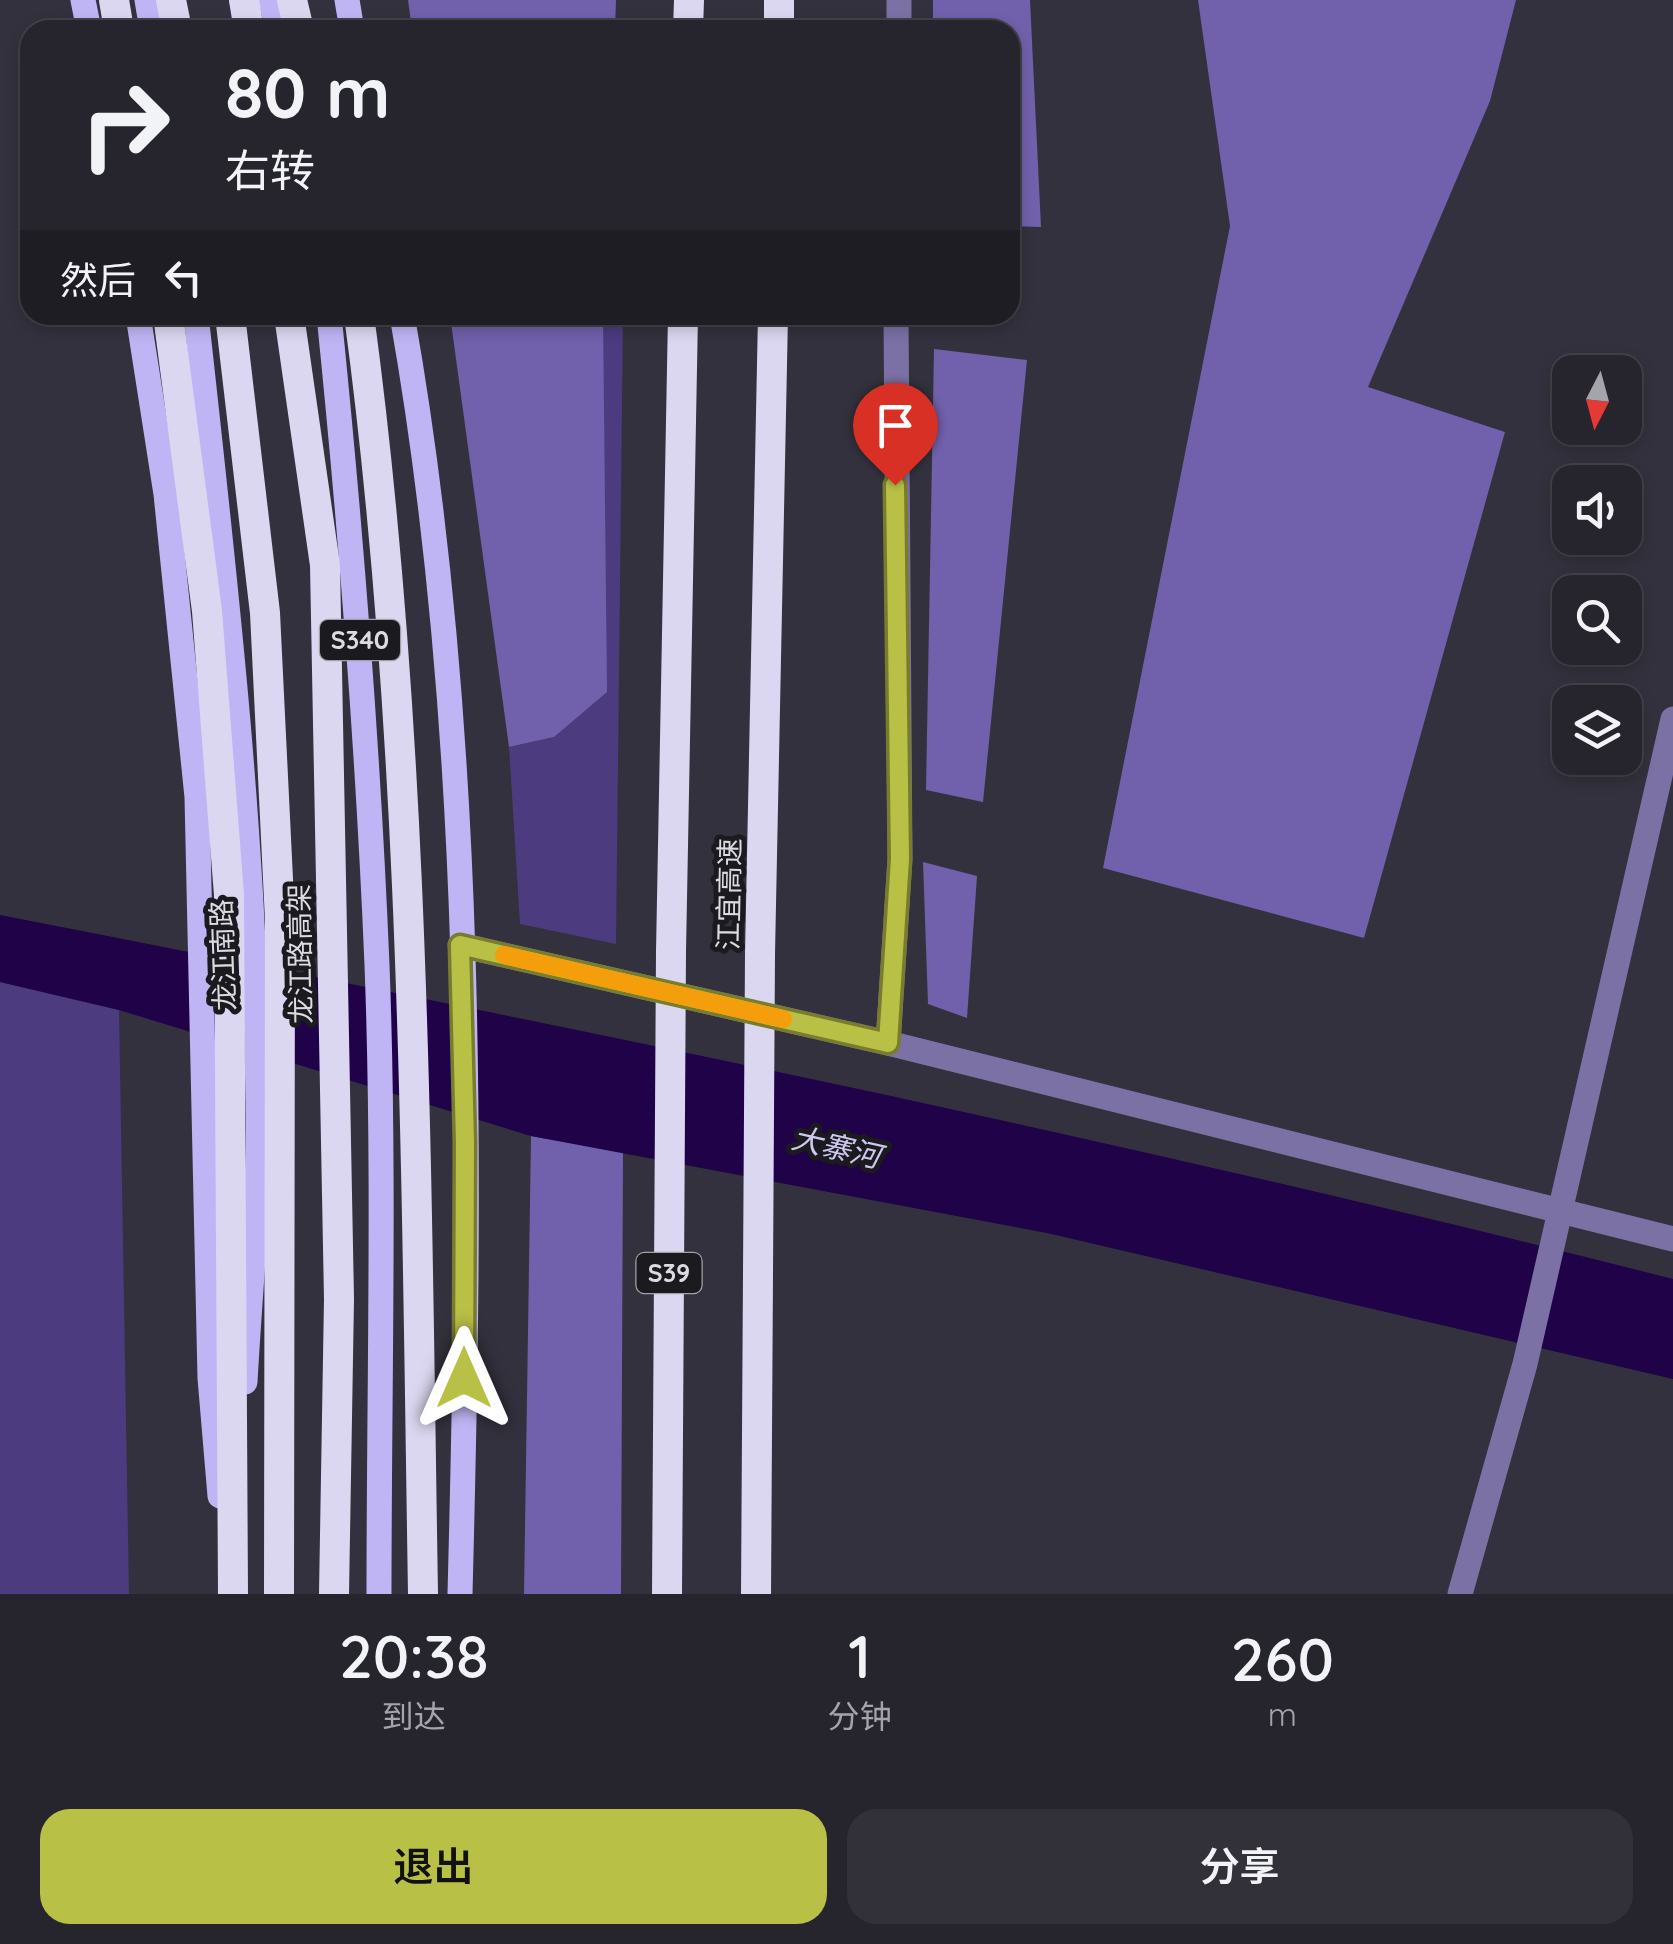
<!DOCTYPE html>
<html lang="zh">
<head>
<meta charset="utf-8">
<style>
	body { margin:0; font-family:Quicksand,"Noto Sans SC",sans-serif; background:#32313a; color:#f1f3f6; height:100vh; display:flex; flex-direction:column; font-size:38px; white-space:nowrap }
	* { box-sizing:border-box; margin:0 }
	p { font-size:32px; color:#a4a5aa }
	.icon { flex:none; width:55px; height:55px; fill:none; stroke:currentColor; stroke-width:2; stroke-linecap:round; stroke-linejoin:round }
	.map { position:relative; height:1594px; overflow:hidden }
	.sheet { display:flex; flex-direction:column; background:#26252e; flex:1 }
	.sheet>* { flex:none }
	.banner { position:absolute; left:20px; top:20px; width:1000px; height:305px; border-radius:30px; box-shadow:0 5px 15px #0003,0 0 0 2px #42424a; background:#26252e; color:#f1f3f6; overflow:hidden }
	.needle { width:65px; rotate:186deg }
	.controls { position:absolute; left:1552px; top:355px; display:grid; gap:20px }
	.controls a { display:grid; place-items:center; width:90px; height:90px; border-radius:20px; background:#26252e; box-shadow:0 5px 15px #0003,0 0 0 2px #42424a; font-size:50px }
	.pin { position:absolute; display:grid; place-items:center; width:85px; height:85px; color:#fff; margin:-102px -42px; border-radius:50% 50% 50% 0; rotate:-45deg; box-shadow:0 0 10px #0007 }
	.pin .icon { rotate:45deg }
	.me { position:absolute; width:110px; margin:-55px; rotate:0deg; stroke-linejoin:round; filter:drop-shadow(0 0 8px #0008) }
	.turn { display:flex; align-items:center; gap:35px; height:210px; padding:0 40px; font-size:45px }
	.turn .icon { width:130px; height:130px; stroke-width:2.5 }
	.turn b { display:block; font-size:70px; line-height:85px }
	.then { display:flex; align-items:center; height:95px; padding:0 40px; background:#0003; gap:20px; font-size:38px }
	.eta { display:flex; justify-content:space-evenly; align-items:center; height:170px; text-align:center }
	.eta b { font-size:60px; font-weight:600; line-height:70px }
	.primary-button { display:flex; gap:20px; margin-top:auto; padding:20px 40px }
	.primary-button a { flex:1; height:115px; border-radius:30px; background:#b9c046; color:#111; font-size:40px; font-weight:600; line-height:115px; text-align:center }
	.primary-button a+a { background:#32313a; color:#f1f3f6 }
	.map>svg:first-child { display:block }
	.green { fill:#4c3b7f }
	.forest { fill:#7160ab }
	.water { fill:#1f0248 }
	.lines { fill:none; stroke-linecap:round; stroke-linejoin:round }
	.minor { stroke:#7b71a4; stroke-width:25 }
	.major { stroke:#c0b5f4; stroke-width:25 }
	.highway { stroke:#dbd7f0; stroke-width:30 }
	.highway-bridge { stroke:#dbd7f0; stroke-width:30 }
	.route-casing { stroke:#787d2e; stroke-width:25 }
	.route { stroke:#b9c046; stroke-width:18 }
	.slow { stroke:#f59e0b; stroke-width:18 }
	.labels { text-anchor:middle; stroke-width:10; stroke-linejoin:round; paint-order:stroke }
	.shield { fill:#1b1a1f; stroke:#a2a1a8; stroke-width:2.5 }
	.shield-label { font-size:25px; font-weight:bold; fill:#dcdbe2 }
	.street-label { font-size:28px; fill:#dcdbe2; stroke:#1b1a1f }
	.water-label { font-size:30px; font-style:italic; fill:#cec8f1; stroke:#1b1a1f }
</style>
</head>
<body>
<div class="map">
<svg width="1673" height="1594" viewBox="0 0 1673 1594">
	<rect width="100%" height="100%" fill="#33313d"/>
	<!-- green -->
	<g class="green">
		<polygon points="603,315 623,315 616,944 520,924 509,747 554,737 601,362"/>
		<polygon points="0,982 119,1010 129,1594 0,1594"/>
	</g>
	<!-- forest -->
	<g class="forest">
		<polygon points="408,0 616,0 615,30 412,30"/>
		<polygon points="933,0 1030,0 1041,227 1010,226 1010,30 933,30"/>
		<polygon points="1198,0 1516,0 1490,101 1368,387 1505,432 1364,938 1103,868 1230,226"/>
		<polygon points="450,315 603,315 607,692 554,737 509,747"/>
		<polygon points="934,349 1027,360 983,802 926,790"/>
		<polygon points="923,862 977,876 967,1018 928,1004"/>
		<polygon points="531,1136 623,1152 621,1594 524,1594"/>
	</g>
	<!-- water -->
	<path class="water" d="M0 915C560 1024 1120 1138 1673 1279V1379L1047 1233 531 1136 119 1010 0 982Z"/>
	<g class="lines">
		<!-- minor -->
		<g class="minor">
			<polyline points="899,30 899,0"/>
			<polyline points="460,945 888,1043 1673,1239"/>
			<polyline points="888,1043 900,859 896,315"/>
			<polyline points="1460,1594 1525,1364 1673,719"/>
		</g>
		<!-- major -->
		<g class="major">
			<polyline points="83,0 89,30"/>
			<polyline points="147,0 152,30"/>
			<polyline points="271,0 278,30"/>
			<polyline points="347,0 352,30"/>
			<polyline points="138,315 166,494 197,797 210,1378 220,1496"/>
			<path d="M196 315C225 577 255 838 258 1101 260 1194 250 1289 245 1382"/>
			<path d="M329 315C351 531 368 748 377 965 385 1174 379 1385 379 1594"/>
			<path d="M402 315C476 731 471 1172 460 1594"/>
		</g>
		<!-- highway -->
		<g class="highway">
			<polyline points="114,0 119,30"/>
			<polyline points="171,0 177,30"/>
			<polyline points="244,0 249,30"/>
			<polyline points="292,0 299,30"/>
			<polyline points="688,30 689,0"/>
			<polyline points="779,30 779,0"/>
			<polyline points="168,315 207,611 229,895 233,1594"/>
			<polyline points="230,315 265,613 280,920 279,1594"/>
			<polyline points="289,315 325,565 339,1299 334,1594"/>
			<path d="M359 315C416 738 416 1168 423 1594"/>
			<polyline points="671,952 683,315"/>
			<polyline points="760,954 773,315"/>
		</g>
		<!-- highway-bridge -->
		<g class="highway-bridge">
			<polyline points="667,1594 671,952"/>
			<polyline points="756,1594 760,954"/>
		</g>
	</g>
	<g class="lines">
		<!-- route casing -->
		<g class="route-casing">
			<polyline id="route" points="464,1378 465,1143 460,945 888,1043 900,859 895,485"/>
		</g>
		<!-- route -->
		<use href="#route" class="route"/>
		<!-- slow -->
		<polyline class="slow" points="504,955 783,1019"/>
	</g>
	<g class="labels">
		<!-- shield labels -->
		<g class="shield">
			<rect x="320" y="620" width="80" height="40" rx="8"/>
			<rect x="636.5" y="1253" width="65" height="40" rx="8"/>
		</g>
		<g class="shield-label">
			<text x="360" y="649">S340</text>
			<text x="669" y="1282">S39</text>
		</g>
		<!-- street labels -->
		<g class="street-label">
			<text transform="translate(729 894) rotate(-89)" y="10">江宜高速</text>
			<text transform="translate(300 954) rotate(-91)" y="10">龙江路高架</text>
			<text transform="translate(223 955) rotate(-92)" y="10">龙江南路</text>
		</g>
		<!-- water labels -->
		<g class="water-label">
			<text transform="translate(836 1148) rotate(13)" y="10">大寨河</text>
		</g>
	</g>
</svg>
<div class="controls">
<a><svg class="needle" viewBox="-14 -14 28 28"><path d="M0-13l5 13h-10z" fill="#e53935"/><path d="M0 13l5-13h-10z" fill="#a4a5aa"/></svg></a>
<a><svg class="icon" aria-label="sound" viewBox="0 0 24 24"><path d="M4 9h4l5-4v14l-5-4H4zM17 9q2 3 0 6"/></svg></a>
<a><svg class="icon" aria-label="search" viewBox="0 0 24 24"><circle cx="10" cy="10" r="6"/><path d="M15 15l6 6"/></svg></a>
<a><svg class="icon" aria-label="layers" viewBox="0 0 24 24"><path d="M12 4l9 5-9 5-9-5zM3 14l9 5 9-5"/></svg></a>
</div>
<div class="pin" style="left:895px;top:485px;background:#d93025"><svg class="icon" aria-label="arrive" viewBox="0 0 24 24"><path d="M6 21V4h12l-3 4 3 4H6"/></svg></div>
<svg class="me" style="left:464px;top:1378px" viewBox="-20 -20 40 40"><path d="M0-17L14 15 0 8-14 15z" fill="#b9c046" stroke="#fff" stroke-width="4"/></svg>
<div class="banner">
<div class="turn"><svg class="icon" aria-label="right" viewBox="0 0 24 24"><path d="M7 20v-9h11M14 6l5 5-5 5"/></svg><div><b>80 m</b>右转</div></div>
<div class="then">然后<svg class="icon" aria-label="left" viewBox="0 0 24 24"><path d="M17 20v-9H6M10 6l-5 5 5 5"/></svg></div>
</div>
</div>
<section class="sheet">
<div class="eta">
<div><b>20:38</b><p>到达</p></div>
<div><b>1</b><p>分钟</p></div>
<div><b>260</b><p>m</p></div>
</div>
<div class="primary-button"><a>退出</a><a>分享</a></div>
</section>
</body>
</html>
